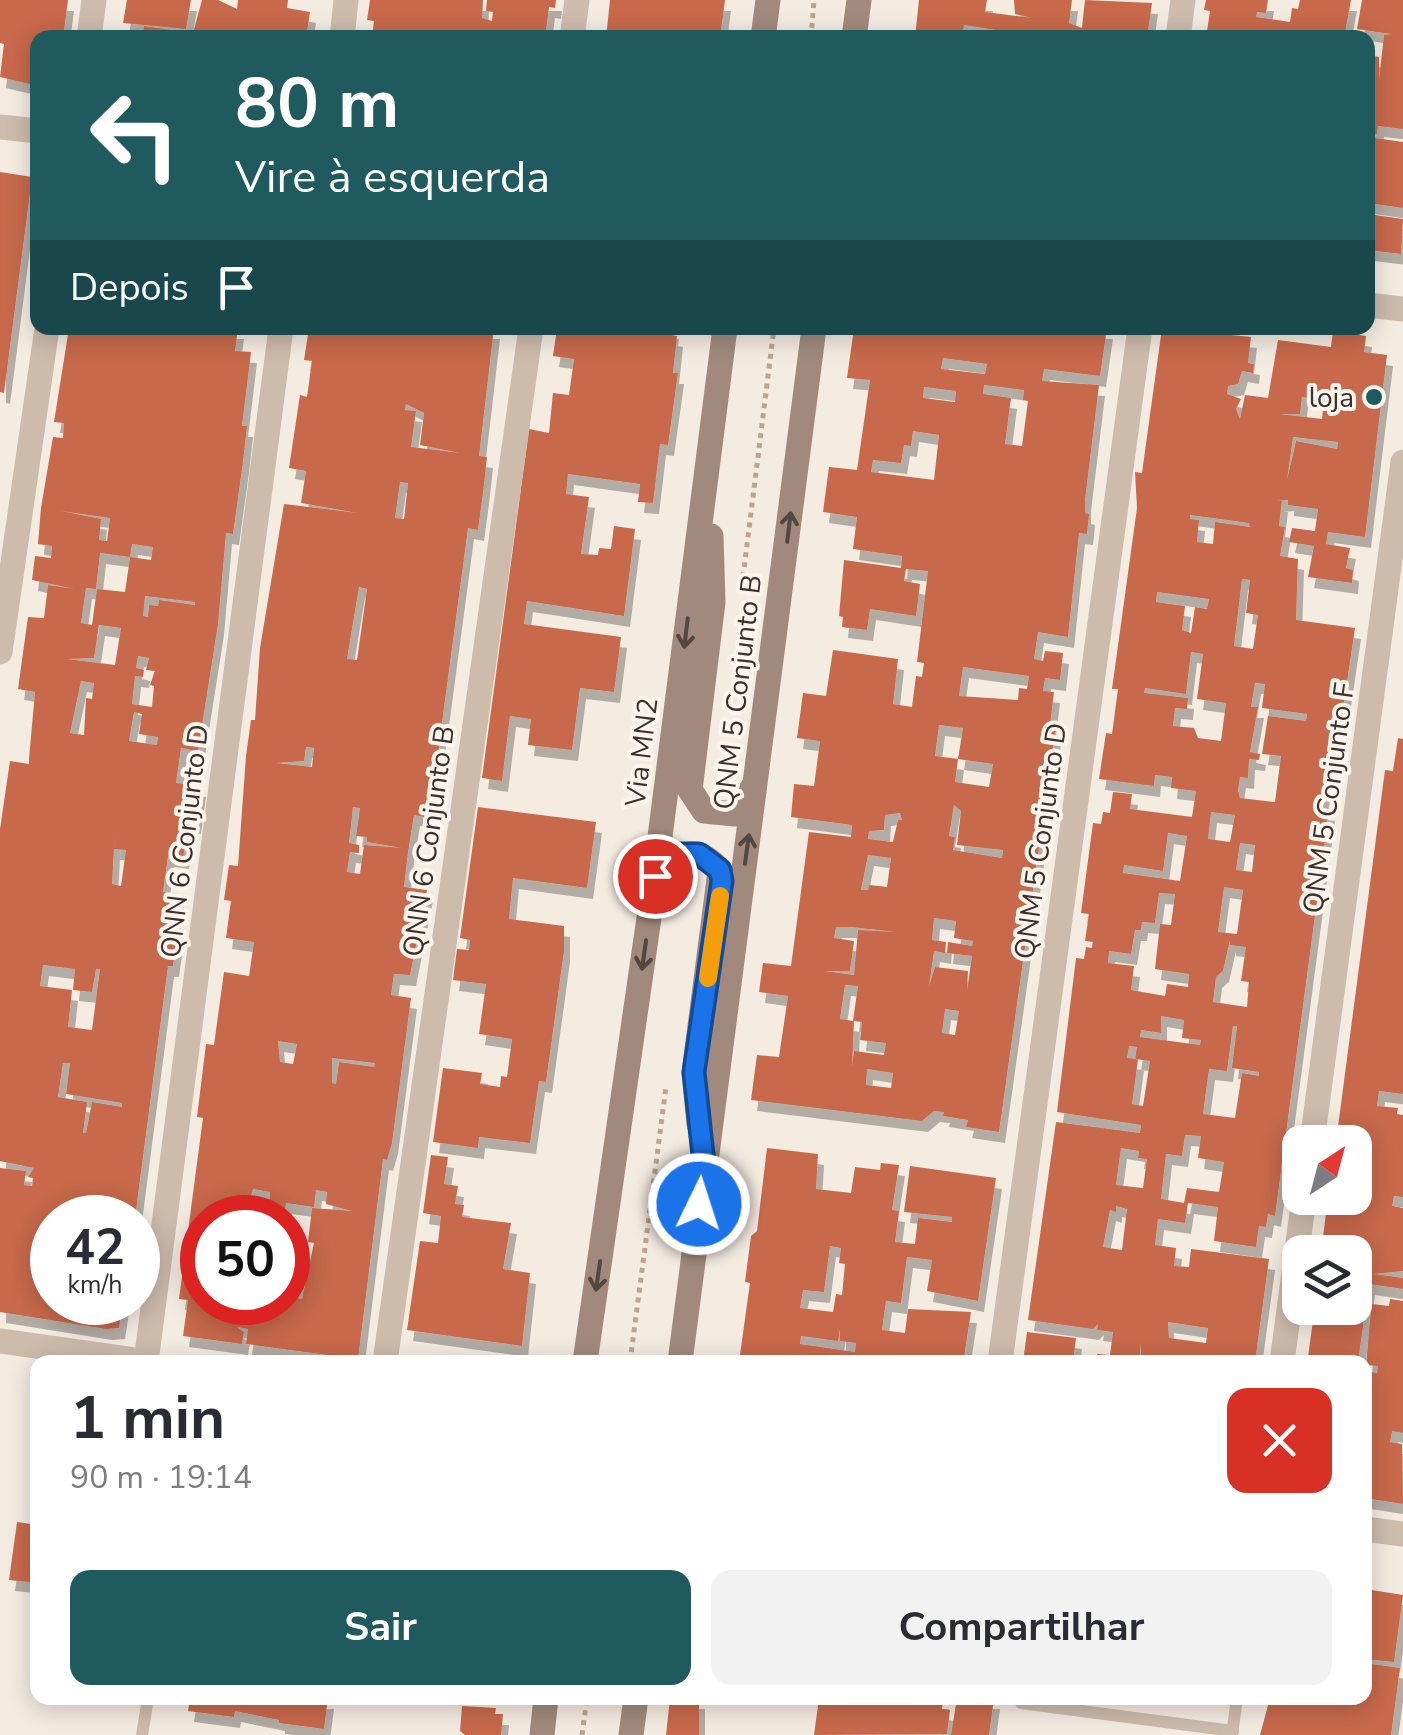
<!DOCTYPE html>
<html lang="pt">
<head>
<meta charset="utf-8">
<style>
	body { margin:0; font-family:"Nunito Sans",sans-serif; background:#f2f2f3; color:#2b2b33; height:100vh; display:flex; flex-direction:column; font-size:38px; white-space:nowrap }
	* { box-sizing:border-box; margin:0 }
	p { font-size:32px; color:#7c7c81 }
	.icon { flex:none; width:55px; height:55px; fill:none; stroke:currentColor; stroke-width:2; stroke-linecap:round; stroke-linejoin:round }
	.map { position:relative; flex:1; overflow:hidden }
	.sheet { position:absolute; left:30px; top:1355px; width:1342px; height:350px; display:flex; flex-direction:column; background:#fff; border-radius:20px; box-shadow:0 5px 25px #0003 }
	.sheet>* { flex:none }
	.guide { position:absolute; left:30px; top:30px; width:1345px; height:305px; border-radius:20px; box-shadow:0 5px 25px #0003; background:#1f5a5e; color:#fff; overflow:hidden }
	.needle { width:65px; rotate:36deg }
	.fabs { position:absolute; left:1282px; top:1125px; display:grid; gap:20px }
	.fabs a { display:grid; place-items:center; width:90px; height:90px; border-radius:20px; background:#fff; box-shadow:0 5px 25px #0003; font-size:50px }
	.speed { position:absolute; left:30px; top:1195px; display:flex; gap:20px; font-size:50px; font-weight:700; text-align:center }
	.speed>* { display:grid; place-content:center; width:130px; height:130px; border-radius:50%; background:#fff; box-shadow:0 5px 25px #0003; line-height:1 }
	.speed small { font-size:25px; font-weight:400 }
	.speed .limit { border:15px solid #d22; background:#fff; color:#111 }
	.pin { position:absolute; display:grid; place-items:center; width:85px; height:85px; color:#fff; margin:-42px; border:5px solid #fff; border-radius:50%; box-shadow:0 2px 10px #0007 }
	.me { position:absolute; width:110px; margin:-55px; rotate:4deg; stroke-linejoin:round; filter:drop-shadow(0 0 8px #0008) }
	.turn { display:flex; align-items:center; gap:35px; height:210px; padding:0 40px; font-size:45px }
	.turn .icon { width:130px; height:130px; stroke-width:2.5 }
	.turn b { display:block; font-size:70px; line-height:85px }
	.then { display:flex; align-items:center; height:95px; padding:0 40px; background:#0003; gap:20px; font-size:38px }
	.round { display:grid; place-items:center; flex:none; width:105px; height:105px; border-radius:20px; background:#f2f2f3 }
	.overview { display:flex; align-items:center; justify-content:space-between; height:170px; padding:0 40px }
	h1 { font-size:60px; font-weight:700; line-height:75px }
	.cta { display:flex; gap:20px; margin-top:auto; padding:20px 40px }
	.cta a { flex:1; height:115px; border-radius:20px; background:#1f5a5e; color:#fff; font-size:40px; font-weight:700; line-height:115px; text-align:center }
	.cta a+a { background:#f2f2f3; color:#2b2b33 }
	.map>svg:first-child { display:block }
	.building { fill:#c8694b; fill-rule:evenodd; filter:url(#shadow) }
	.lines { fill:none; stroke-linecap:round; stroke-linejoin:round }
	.path { stroke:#b9a596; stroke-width:5; stroke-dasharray:5 5; stroke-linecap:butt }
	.lane { stroke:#cdbbac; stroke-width:12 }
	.street { stroke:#cdbbac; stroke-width:25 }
	.secondary { stroke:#a18a7d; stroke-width:25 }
	.oneway { stroke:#544640 }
	.route-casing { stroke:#114b97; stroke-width:25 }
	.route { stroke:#1a73e8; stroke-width:18 }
	.slow { stroke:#f59e0b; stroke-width:18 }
	.poi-dot { fill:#1f5a5e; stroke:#fbf5ee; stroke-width:4 }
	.labels { text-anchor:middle; stroke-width:8; stroke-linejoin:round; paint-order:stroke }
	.poi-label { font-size:28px; fill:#3b302b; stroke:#fbf5ee; text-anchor:end }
	.street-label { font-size:28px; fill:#3b302b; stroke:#fbf5ee }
</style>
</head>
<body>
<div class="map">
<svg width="1403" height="1735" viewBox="0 0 1403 1735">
	<defs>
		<filter id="shadow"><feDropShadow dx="6" dy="11" stdDeviation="0" flood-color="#0004"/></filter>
	</defs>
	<rect width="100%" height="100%" fill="#f4ebe1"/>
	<!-- building -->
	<g class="building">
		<polygon points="0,0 68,0 63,38 38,38 38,86 0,77 4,44 0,43"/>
		<polygon points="127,0 191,0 186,29 123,23"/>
		<polygon points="202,0 218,0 237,9 238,0 288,0 287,8 310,12 306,38 199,38 193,33"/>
		<polygon points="370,0 483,0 482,18 492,21 493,12 486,11 487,0 556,0 555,8 549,7 545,38 372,38 374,21 367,20"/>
		<polygon points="610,0 725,0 720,38 606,38"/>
		<polygon points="919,0 987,0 985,12 1033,18 1015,14 1014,0 1072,0 1069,23 1082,28 1085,0 1152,3 1147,38 1046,38 964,25 962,38 915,38"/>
		<polygon points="1206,0 1268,0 1266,13 1257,12 1256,17 1290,22 1292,8 1298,9 1300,0 1351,0 1344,38 1206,38 1210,11 1204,10"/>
		<polygon points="1362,0 1403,0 1403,129 1378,126 1377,134 1368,133 1368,55 1379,57 1379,80 1384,35 1391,34 1357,29"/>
		<polygon points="144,26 193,33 192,38 142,38"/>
		<polygon points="1368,137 1403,142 1403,208 1368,203"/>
		<polygon points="0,172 32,177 4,393 0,392"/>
		<polygon points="1368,214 1403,219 1401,254 1368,250"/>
		<path d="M69 328H189L191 334 192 328H238L235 351 251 352 242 426H247L243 462 233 534 226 533 218 624 198 751 181 748 176 783 200 786 195 823 188 822 183 858 168 856 163 892 178 894 173 930H178L173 966H168L135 1218H52V1302H123L119 1328 106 1329 0 1312V1168L26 1171 24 1185 32 1186 33 1178 28 1177 34 1168 0 1161V829L10 761 29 764V759L35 692 18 689 28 617 44 618 48 585 75 589 32 580 35 556 51 558 52 546 38 544 41 508 53 437 63 438 64 423 54 422ZM61 511 110 518 107 541 99 540 101 519ZM132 544 153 547 151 560 130 557 125 592 97 589 92 625 81 623 86 588 96 589 100 553 130 557ZM145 596 195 602V605L159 600 158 606 149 605 148 617 143 616ZM99 625 121 628 115 665 67 659 94 658ZM138 656 149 658 146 670 155 671 150 685 154 686 152 707 132 704 135 676 143 677 144 670 136 668ZM81 681 94 683 92 699 86 698 84 735 70 733ZM134 712 142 714 139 734 158 737 157 745 129 741ZM116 812 114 849 126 850 121 886 112 884ZM43 965 75 969 73 990 92 992 96 969H100L92 1030 68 1027 72 990 40 986ZM63 1063H70L66 1094 122 1103V1107L92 1102 86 1133H83L87 1102 58 1097Z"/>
		<path d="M309 328H380L379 332 387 333V328H494L479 456 487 457 483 493 478 530 468 528 439 745 437 819 414 815 408 852 404 887 427 890 410 975 394 974 391 995 411 998 392 1143 387 1160 383 1159 358 1359 246 1344 248 1329 237 1327 244 1332 242 1344 183 1336 188 1300 179 1299 203 1118 197 1117 206 1044 214 1045 224 972 249 976 254 942 226 938 231 901 224 900 229 865 238 866 246 756 251 720H255L260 648 284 504 358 513 301 503 306 471 289 468 300 395 307 397 312 361 304 360ZM406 404 424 413 420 445 460 453 411 447 416 411 405 410ZM400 482 408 483 404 519 395 518ZM359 587 367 589 357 660 347 659ZM306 747 314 748 312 767 276 763 304 761ZM353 807 360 808 356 836 367 837V842L402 848 364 845 360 874 347 872 350 852 359 853V845L349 843ZM278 1041 297 1044 293 1064 280 1062ZM332 1058 375 1063 374 1067 339 1062 336 1084 332 1083ZM253 1189 270 1192V1218H284L286 1203 314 1207 316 1190 327 1192 326 1204 352 1211 312 1208 308 1242 314 1243 302 1299 297 1298 300 1277 292 1276 297 1241 288 1239V1302H202V1218H260L263 1199 251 1196Z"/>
		<polygon points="557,328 673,328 672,335 677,336 673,373 678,373 668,445 660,444 653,503 638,502 640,484 568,474 566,494 589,497 581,554 598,555 599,548 611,549 614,526 635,529 624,616 527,601 524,624 621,637 614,692 580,688 572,750 528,745 531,719 510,716 502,781 482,778 529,429 549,433 553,393 569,395 574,359 553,356"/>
		<path d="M854 328H1107L1100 376 1044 369 1042 381 1099 385 1085 500V513L1089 514 1087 534 1079 533 1068 637 1038 632 1034 659 1043 661 1045 651 1063 653 1060 680 1045 678 1043 691 1054 692 1050 725 1056 726 999 1132 966 1127 968 1120 943 1116 944 1112 934 1111 922 1121 751 1100 757 1055 779 1057 788 996 759 992 763 963 791 966 809 832 851 837 852 825 791 817 794 784 814 786 820 741 797 738 803 693 826 696 833 650 898 659 893 704 912 707 916 676 922 677 924 663 917 662 928 571 906 569 904 581 920 584 916 616 870 609 867 630 842 627 843 617 839 616 844 560 901 568 902 556 853 549 857 517 823 512 829 467 857 470 870 380 847 378ZM943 358 987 364 985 374 941 369ZM984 385 1024 390 1023 400 1028 401 1022 446 1005 444 1011 398 983 394ZM924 387 956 391 955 402 923 398ZM913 431 939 435 934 480 871 472 873 460 901 463 904 445 911 446ZM963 667 1029 676 1027 689 1019 688 1018 700 959 696ZM939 725 963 728 958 759 993 764 989 787 955 782 958 759 935 756ZM954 805 961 811 957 845 1003 850 1002 858 953 850 955 837 949 836ZM900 813 902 820H898L893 842 868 839 869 831 884 830 885 815ZM868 855 891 858 887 887 869 885 868 890H861ZM934 918 956 921 954 938 973 941 972 946 948 942 947 953 972 956 967 991 968 971 935 967 929 986 934 951 945 953 946 942 932 940ZM836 927H851L896 932 858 930 854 975 824 971H850L854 941 834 938ZM845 985 858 986 853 1021 840 1019ZM945 1009 959 1011 955 1035 942 1033ZM854 1021 862 1022 860 1040 886 1043 884 1055 854 1051 852 1067ZM867 1069 893 1073 891 1088 866 1085Z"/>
		<path d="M1162 328 1251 337 1248 363 1254 364 1253 373 1242 371 1238 384 1228 386 1227 394 1241 399 1236 409 1240 419 1245 395 1268 398 1278 340 1331 347 1333 331 1366 336 1364 352 1387 355 1365 537 1328 532 1326 544 1350 548 1346 568 1353 570 1352 583 1308 577 1314 546 1289 542 1292 528 1315 531 1318 509 1288 505V500L1277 501H1282L1279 526 1285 527 1280 556 1298 559 1296 620 1355 628 1335 763 1328 762 1321 809 1329 810 1275 1216 1268 1214 1266 1227 1259 1226 1256 1247 1214 1241 1218 1207 1188 1203 1185 1223 1158 1219 1155 1245 1176 1248 1174 1266 1189 1267 1191 1249 1269 1259 1255 1362H1141V1343L1139 1362H1098L1097 1354 1110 1355 1113 1332 1097 1330 1098 1324 1093 1329 1028 1320 1056 1122 1140 1133 1141 1125 1057 1112 1076 958 1084 959 1086 947 1092 948 1093 942 1085 941 1089 914 1081 913 1093 823 1101 824 1103 812 1110 813 1113 792 1132 794 1130 809 1192 817 1196 791 1171 788 1172 777 1155 775 1154 786 1099 779 1106 733 1112 734 1118 689H1112L1137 508 1135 472 1142 473ZM1302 397 1324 400 1322 419 1279 414H1300ZM1293 437 1338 442 1337 449 1296 441 1287 480ZM1190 515 1249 523 1250 527 1215 522 1213 544 1197 542 1199 520 1190 519ZM1242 579 1250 580 1246 613 1258 615 1253 649 1234 646ZM1157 592 1209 599 1207 609 1195 607 1191 633 1182 630 1185 606 1156 602ZM1191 652 1203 654 1197 699 1226 703 1221 741 1198 738 1194 728 1173 726 1175 708 1187 709 1188 698 1144 693 1145 688 1186 694ZM1255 683 1265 684 1262 708 1307 714 1306 721 1268 716 1262 754 1281 756 1275 802 1240 798 1238 790 1240 777 1248 778 1249 759 1259 760 1260 754 1250 752 1258 707H1251ZM1211 812 1235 815 1230 842 1208 839ZM1168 833 1187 836 1180 881 1123 873 1124 865 1163 871ZM1240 843 1255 845 1252 872 1236 870ZM1224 887 1243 890 1237 934 1218 932ZM1159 893 1175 894 1171 925 1160 924 1155 969 1189 974 1188 987 1167 984 1165 996 1131 990 1134 966 1108 963 1109 951 1131 954 1135 930H1141L1142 922 1155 923ZM1230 940V945L1246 947 1241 981 1249 982 1247 1007 1213 1002 1216 977 1223 971ZM1161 1016 1184 1020 1182 1038 1201 1040 1200 1045 1140 1037 1141 1030 1161 1033ZM1233 1026H1237L1232 1068 1259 1072V1076L1242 1073 1235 1118 1203 1114 1209 1069 1227 1071ZM1129 1046 1137 1047 1135 1059 1150 1061 1143 1106 1132 1104 1138 1059 1127 1058ZM1185 1135 1201 1136 1198 1158 1224 1162 1219 1192 1187 1188 1184 1203 1161 1199 1166 1154 1182 1156ZM1121 1148 1139 1151 1138 1158 1147 1159 1143 1188 1116 1185ZM1116 1206 1127 1209 1122 1250 1103 1247 1110 1210 1116 1212ZM1168 1322 1208 1328 1206 1343 1169 1338Z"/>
		<polygon points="1398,738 1403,739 1403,1094 1379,1091 1377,1106 1398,1108 1397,1114 1403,1115 1403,1197 1394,1196 1392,1206 1403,1208 1403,1271 1374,1274 1403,1278 1403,1289 1369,1284 1358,1362 1314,1362 1314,1358 1308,1357 1314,1313 1321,1314 1321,1308 1355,1308 1355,1252 1321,1252 1328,1198 1355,1198 1355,1142 1336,1142 1385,770 1393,771"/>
		<polygon points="478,807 596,822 587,888 513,878 509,919 564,926 564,951 546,1082 539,1081 530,1143 479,1137 478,1148 433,1142 443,1068 482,1073 480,1084 500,1087 501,1076 507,1077 512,1039 479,1034 486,984 453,980 457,949 469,950 470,940 460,938"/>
		<path d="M767 1148 818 1154 816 1189 851 1193 855 1167 880 1170 881 1163 899 1165 892 1210 899 1211 895 1242 915 1244 918 1218 952 1222V1217L904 1212 910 1166 996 1178 978 1301 927 1291 932 1260 907 1257 901 1303 886 1301 882 1330 905 1333 908 1309 971 1312 964 1357 968 1362H739L750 1283 745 1282 751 1236 757 1231ZM830 1246 841 1248 839 1263 845 1264 842 1295 836 1294 833 1312 800 1308 803 1290 824 1292ZM840 1329V1341L856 1343 855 1352 800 1344 801 1336 838 1341Z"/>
		<polygon points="431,1155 448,1157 444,1184 458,1186 455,1204 464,1205 462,1217 511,1223 503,1269 530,1273 522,1346 407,1330 420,1241 438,1243 441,1216 423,1213"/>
		<polygon points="1390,1299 1403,1301 1403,1433 1392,1431 1390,1442 1402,1444 1403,1504 1365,1498 1365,1371 1377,1373 1378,1366 1366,1365 1370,1320 1372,1304 1389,1306"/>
		<polygon points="1027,1332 1076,1338 1073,1362 1023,1362"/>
		<polygon points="17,1522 38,1525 38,1583 9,1580"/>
		<polygon points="1365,1589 1403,1595 1394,1662 1365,1659"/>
		<polygon points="1365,1663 1400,1668 1391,1735 1260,1735 1270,1698 1365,1698"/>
		<polygon points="190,1698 328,1698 324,1729 279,1723 279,1720 235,1711 234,1717 188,1711"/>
		<polygon points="670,1698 699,1698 699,1735 666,1735"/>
		<polygon points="819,1698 943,1698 942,1709 950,1710 947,1734 814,1735"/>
		<polygon points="957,1698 994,1698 989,1735 951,1735"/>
		<polygon points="462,1706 496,1708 495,1714 503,1714 501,1735 465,1735 460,1731"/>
	</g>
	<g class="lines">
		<!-- path -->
		<g class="path">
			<polyline points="811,38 814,0"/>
			<polyline points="743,577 774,328"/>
			<polyline points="630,1362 666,1087"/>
			<polyline points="582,1735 587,1698"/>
		</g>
		<!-- lane -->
		<g class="lane">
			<polyline points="1021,1703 1233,1731"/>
			<polyline points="142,1735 148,1698"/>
			<polyline points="1232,1735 1237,1698"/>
		</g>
		<!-- street -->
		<g class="street">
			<polyline points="89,38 94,0"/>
			<polyline points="342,38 346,0"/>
			<polyline points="572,38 577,0"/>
			<polyline points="1178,38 1183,0"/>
			<polyline points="0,127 38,131"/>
			<polyline points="1368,305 1403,309"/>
			<polyline points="0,652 47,328"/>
			<polyline points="1312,1142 1403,462"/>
			<polyline points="0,1341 149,1362"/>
			<polyline points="146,1362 281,328"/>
			<polyline points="385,1362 531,328"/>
			<polyline points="1000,1362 1140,328"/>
			<polyline points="1282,1362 1304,1198"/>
			<polyline points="1365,1529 1403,1534"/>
		</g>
		<!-- secondary -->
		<g class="secondary">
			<polyline points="763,38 768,0"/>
			<polyline points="854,38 859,0"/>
			<polyline points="711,536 713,602 690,790 704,811 735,814 753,787"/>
			<path d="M655 876C675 852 698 844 720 871L694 1073 699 1124"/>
			<polyline points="585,1362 655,876 725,328"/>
			<polyline points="680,1362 814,328"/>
			<polyline points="542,1735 546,1698"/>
			<polyline points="631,1735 636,1698"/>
		</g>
	</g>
	<!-- one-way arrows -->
	<defs><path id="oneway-shaft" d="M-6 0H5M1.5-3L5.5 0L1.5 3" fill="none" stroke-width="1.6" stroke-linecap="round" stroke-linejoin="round" transform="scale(2.5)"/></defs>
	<g class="oneway">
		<use href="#oneway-shaft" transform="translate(789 527) rotate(-83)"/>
		<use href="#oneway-shaft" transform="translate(686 633) rotate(97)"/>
		<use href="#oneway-shaft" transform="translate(747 849) rotate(-82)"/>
		<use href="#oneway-shaft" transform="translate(644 955) rotate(98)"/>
		<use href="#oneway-shaft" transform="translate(598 1276) rotate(98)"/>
	</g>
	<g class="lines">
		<!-- route casing -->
		<g class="route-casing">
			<polyline id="route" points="655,876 680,854 699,854 720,870 722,881 694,1072 704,1164 699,1204"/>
		</g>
		<!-- route -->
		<use href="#route" class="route"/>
		<!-- slow -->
		<polyline class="slow" points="708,978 720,896"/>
	</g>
	<!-- markers -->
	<circle class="poi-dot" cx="1374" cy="397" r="10"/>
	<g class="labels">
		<!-- poi labels -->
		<g class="poi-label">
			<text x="1354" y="407">loja</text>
		</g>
		<!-- street labels -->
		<g class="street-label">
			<text transform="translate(737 692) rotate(-83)" y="10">QNM 5 Conjunto B</text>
			<text transform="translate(641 752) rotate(-83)" y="10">Via MN2</text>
			<text transform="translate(1328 798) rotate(-82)" y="10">QNM 5 Conjunto F</text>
			<text transform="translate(184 841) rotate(-83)" y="10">QNN 6 Conjunto D</text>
			<text transform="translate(428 841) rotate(-82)" y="10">QNN 6 Conjunto B</text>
			<text transform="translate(1040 841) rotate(-82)" y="10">QNM 5 Conjunto D</text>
		</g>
	</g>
</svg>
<div class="fabs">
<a><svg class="needle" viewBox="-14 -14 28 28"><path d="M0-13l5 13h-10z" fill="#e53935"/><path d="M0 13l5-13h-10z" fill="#7c7c81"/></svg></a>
<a><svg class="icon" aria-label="layers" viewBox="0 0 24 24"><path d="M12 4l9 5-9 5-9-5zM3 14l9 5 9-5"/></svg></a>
</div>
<div class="speed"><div>42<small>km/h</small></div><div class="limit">50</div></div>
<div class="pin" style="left:655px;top:876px;background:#d93025"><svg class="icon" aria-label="arrive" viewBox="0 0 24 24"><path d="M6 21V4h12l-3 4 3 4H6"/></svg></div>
<svg class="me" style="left:699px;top:1204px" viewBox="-20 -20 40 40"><circle r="17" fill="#1a73e8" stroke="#fff" stroke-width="3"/><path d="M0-11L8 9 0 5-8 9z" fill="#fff"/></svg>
<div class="guide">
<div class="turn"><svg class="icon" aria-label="left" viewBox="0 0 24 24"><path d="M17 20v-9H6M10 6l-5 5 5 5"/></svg><div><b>80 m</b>Vire à esquerda</div></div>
<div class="then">Depois<svg class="icon" aria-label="arrive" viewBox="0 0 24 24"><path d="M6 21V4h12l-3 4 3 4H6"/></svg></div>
</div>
<section class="sheet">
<div class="overview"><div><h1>1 min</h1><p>90 m · 19:14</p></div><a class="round" style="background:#d93025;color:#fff"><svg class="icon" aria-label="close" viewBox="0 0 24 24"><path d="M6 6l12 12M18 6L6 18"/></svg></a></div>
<div class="cta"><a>Sair</a><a>Compartilhar</a></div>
</section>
</div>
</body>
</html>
